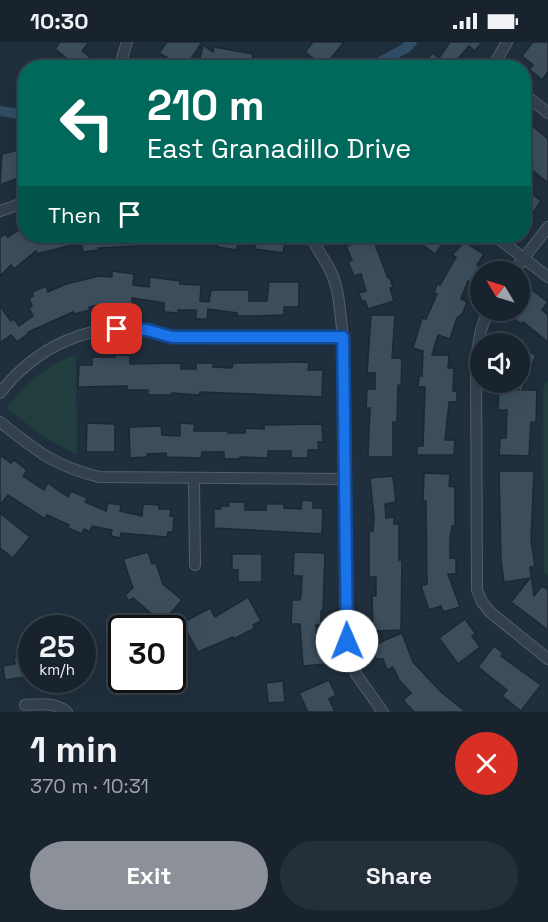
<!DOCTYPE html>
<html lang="en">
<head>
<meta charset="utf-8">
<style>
	body { margin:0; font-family:"Space Grotesk",sans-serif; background:#252f3a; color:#f1f3f6; height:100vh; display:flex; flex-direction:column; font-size:22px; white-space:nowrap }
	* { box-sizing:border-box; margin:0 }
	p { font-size:20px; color:#9fa4aa }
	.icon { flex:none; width:33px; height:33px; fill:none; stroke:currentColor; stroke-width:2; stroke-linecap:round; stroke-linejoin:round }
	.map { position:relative; height:670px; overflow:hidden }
	.drawer { display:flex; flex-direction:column; background:#18232e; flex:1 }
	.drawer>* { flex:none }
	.banner { position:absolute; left:18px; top:18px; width:513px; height:183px; border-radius:24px; box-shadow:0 6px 24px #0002,0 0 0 2px #36404a; background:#00695c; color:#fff; overflow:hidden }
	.needle { width:39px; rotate:308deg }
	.buttons { position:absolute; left:470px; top:219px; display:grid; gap:12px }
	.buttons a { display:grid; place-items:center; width:60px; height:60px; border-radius:50%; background:#18232e; box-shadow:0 6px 24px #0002,0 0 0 2px #36404a; font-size:30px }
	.speed { position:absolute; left:18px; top:573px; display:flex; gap:12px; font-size:30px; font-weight:700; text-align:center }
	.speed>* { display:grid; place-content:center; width:78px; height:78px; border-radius:50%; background:#18232e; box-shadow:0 6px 24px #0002,0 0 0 2px #36404a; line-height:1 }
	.speed small { font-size:15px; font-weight:400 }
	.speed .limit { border:3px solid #111; border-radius:9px; background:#fff; color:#111 }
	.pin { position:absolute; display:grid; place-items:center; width:51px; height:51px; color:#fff; margin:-26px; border-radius:12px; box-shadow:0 3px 9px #0006 }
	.me { position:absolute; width:66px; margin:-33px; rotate:359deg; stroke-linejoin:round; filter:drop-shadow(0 0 4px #0008) }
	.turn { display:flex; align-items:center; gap:21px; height:126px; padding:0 30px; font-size:27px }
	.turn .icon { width:78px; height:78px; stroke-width:2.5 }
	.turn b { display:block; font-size:42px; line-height:51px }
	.then { display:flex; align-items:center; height:57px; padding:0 30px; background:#0003; gap:12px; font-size:22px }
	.round { display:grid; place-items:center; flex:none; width:63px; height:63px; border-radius:32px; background:#252f3a }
	.headline { display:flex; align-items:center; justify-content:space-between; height:102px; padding:0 30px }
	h1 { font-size:36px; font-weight:800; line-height:45px }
	.primary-button { display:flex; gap:12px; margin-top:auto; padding:12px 30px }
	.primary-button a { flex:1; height:69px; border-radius:36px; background:#8c9099; color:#fff; font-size:24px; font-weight:800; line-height:69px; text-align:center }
	.primary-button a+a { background:#252f3a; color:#f1f3f6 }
	.status { display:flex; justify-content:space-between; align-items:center; height:42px; padding:0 30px; background:#18232e; direction:ltr }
	.status svg { height:16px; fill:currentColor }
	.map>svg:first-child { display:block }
	.green { fill:#223d3e }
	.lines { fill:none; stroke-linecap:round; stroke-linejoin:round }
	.canal { stroke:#324d66; stroke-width:10 }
	.building { fill:#3c4e5c; stroke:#1c2833; stroke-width:1.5 }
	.minor-casing { stroke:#525f6a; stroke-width:12 }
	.minor { stroke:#34414d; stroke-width:10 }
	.route-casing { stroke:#114b97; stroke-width:15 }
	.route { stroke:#1a73e8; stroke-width:10 }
</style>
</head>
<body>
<div class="status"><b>10:30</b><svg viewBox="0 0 49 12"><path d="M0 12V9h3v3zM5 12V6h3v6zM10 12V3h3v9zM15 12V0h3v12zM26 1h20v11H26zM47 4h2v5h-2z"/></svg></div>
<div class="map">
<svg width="548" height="670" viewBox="0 0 548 670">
	<rect width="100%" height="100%" fill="#202f3d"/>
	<!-- green -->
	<g class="green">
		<path d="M76 313 77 413 44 395 6 366C26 343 46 322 76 313Z"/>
		<polygon points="548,338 548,534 544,531 543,346"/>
	</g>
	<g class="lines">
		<!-- canal -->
		<g class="canal">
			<polyline points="369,26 406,6 412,0"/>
			<polyline points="0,69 26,73"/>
		</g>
	</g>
	<!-- building -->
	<g class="building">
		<polygon points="60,0 89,0 82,9 89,14 83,26 79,26 55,7"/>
		<polygon points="167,0 202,0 185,26 159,11"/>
		<polygon points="313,0 344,0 324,25 305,10"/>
		<polygon points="450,0 482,0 475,9 469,4 450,26 421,26 432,11 439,16"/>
		<polygon points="533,0 548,0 548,30 542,38 529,27 533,23 522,14"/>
		<polygon points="203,3 213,10 214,5 253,12 252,18 274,22 274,24 297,16 300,26 198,26"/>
		<polygon points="528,80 548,97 548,141 531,127 533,124 524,117 524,86"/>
		<polygon points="26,106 26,133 0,143 2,112"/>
		<polygon points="524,146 541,159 524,183"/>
		<polygon points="20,187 24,194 136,194 136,204 98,206 99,208 83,210 82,203 71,203 37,212 36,209 14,227 11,223 0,234 0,195 5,192 8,195"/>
		<polygon points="163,194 286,194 283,211 255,207 256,201 238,198 237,208 217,205 218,200 202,198 202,201 162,200"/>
		<polygon points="346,194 372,194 388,236 390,236 393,245 390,246 394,259 368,267 365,259 362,260 359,251 366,249 361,232 354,234 348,220 352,218 346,204 350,203"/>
		<polygon points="411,194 443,194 440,197 444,200 435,212"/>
		<polygon points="464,200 484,212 477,223 483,227 473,243 468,239 461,257 467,260 463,271 457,276 450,297 438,293 432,313 449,313 448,326 454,326 453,349 457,349 457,360 449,360 445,398 455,398 454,413 417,413 417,404 423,404 425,345 418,345 419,334 422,334 423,309 413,306 422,276 426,277 437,252 434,251 437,242 440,243 456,215 452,213"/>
		<polygon points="112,229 134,232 133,243 149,245 150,235 180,239 180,242 201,243 200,259 209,260 211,248 249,248 249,259 267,259 269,240 299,240 299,265 284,265 284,273 254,274 237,274 237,271 208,267 207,277 196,277 196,268 178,268 178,271 164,270 164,261 132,256 132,265 102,262 89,265 90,268 74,272 73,270 28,290 29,291 17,300 11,293 0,301 0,264 11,279 14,277 19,284 33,274 29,266 32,264 29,256 33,254 32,250 46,244 48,250 66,242 99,234 112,235"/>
		<polygon points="528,245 548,260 542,268 548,273 548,300 523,280 521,282 514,277 513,278 501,268 519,268 519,256"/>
		<polygon points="371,273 395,273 392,316 402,316 401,344 398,343 397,380 393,380 393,415 368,415 370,366 366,366 367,347 375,347 375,331 367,331"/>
		<polygon points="519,306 536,313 522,348 537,348 536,380 531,380 529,414 499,413 500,396 506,396 507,368 498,368 499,347 519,348"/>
		<polygon points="115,313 130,313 130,322 181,321 181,327 196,327 196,321 213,321 213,325 232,326 233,321 309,320 308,328 323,328 322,355 200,350 200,353 172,351 172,353 148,353 148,348 127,348 127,344 78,345 79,323 92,323 92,315 115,315"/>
		<polygon points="87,381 115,382 115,410 86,410"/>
		<polygon points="180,381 195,382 194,389 228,389 228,391 245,391 245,386 264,387 264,383 322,382 323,400 318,400 319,408 308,408 308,416 291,416 291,409 268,409 268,416 240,415 240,417 224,417 224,410 202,410 201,416 166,415 166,411 147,412 148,415 130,416 129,385 161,384 162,393 180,394"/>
		<polygon points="0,413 11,421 14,418 27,428 23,434 44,448 48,441 68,455 71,449 87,456 85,460 106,469 108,461 121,463 120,469 142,474 143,462 159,463 159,467 171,467 170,474 174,474 173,490 168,490 167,495 121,491 120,496 111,494 112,488 92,484 90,490 84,487 82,492 68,486 69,483 47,473 45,477 8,453 0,463"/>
		<polygon points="499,429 534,429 531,499 535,524 530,525 534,554 542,544 548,548 548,588 511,560 530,536 504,540 501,518"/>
		<polygon points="424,431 450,432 449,444 455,445 455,484 452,484 450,497 450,516 456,516 456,532 448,532 460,565 443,570 441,564 429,568 421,544 427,542 426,459 423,459"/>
		<polygon points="393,434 396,460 385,462 386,476 394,475 394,482 399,482 399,518 402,518 401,588 373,589 372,554 376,554 376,535 369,535 369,489 373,489 374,476 370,436"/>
		<polygon points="302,458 313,459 313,466 323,466 322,492 214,486 214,467 221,467 220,464 229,464 229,460 245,460 245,468 266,468 266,462 284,462 284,466 301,467"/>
		<polygon points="0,471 30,495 13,516 0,506"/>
		<polygon points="148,510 152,522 156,521 163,542 182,558 162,581 133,556 129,559 125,553 133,546 123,517"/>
		<polygon points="294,510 325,511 323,569 321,569 321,583 316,583 318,606 326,605 327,622 303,624 300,582 291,582 292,558 300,558 301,553 302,534 293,534"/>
		<polygon points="232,512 262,512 262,540 238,540 238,528 232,528"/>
		<polygon points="248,555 261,579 253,583 255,586 234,597 233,595 198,610 182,581 210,566 215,575"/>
		<polygon points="465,577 476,592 472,594 480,605 458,622 439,596"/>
		<polygon points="402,591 413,620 441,650 466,670 414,670 403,658 411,651 399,638 393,625 387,628 383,617 376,617 371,604"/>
		<polygon points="494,604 503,611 501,614 541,643 521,669 502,654 507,648 478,625"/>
		<polygon points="32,614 32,634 5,638 3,624 15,622 14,616"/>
		<polygon points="329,638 336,653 329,657 335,670 308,670 299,651"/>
		<polygon points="283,639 285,660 268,661 266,641"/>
	</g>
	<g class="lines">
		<!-- minor casing -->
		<g class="minor-casing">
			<g id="minor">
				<polyline points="119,26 127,0"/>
				<polyline points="497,26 496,19 507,0"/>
				<polyline points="524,52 548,71"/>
				<polyline points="0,169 26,160"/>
				<path d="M311 194C316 206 324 216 330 228 340 247 340 274 343 295L347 599 356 632 383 670"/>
				<polyline points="495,194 548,235"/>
				<polyline points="513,230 548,185"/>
				<polyline points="488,268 481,288 476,315 477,548 482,560 490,570 548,617"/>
				<path d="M0 351C35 306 89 279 148 288 155 290 162 293 170 294 180 296 191 295 202 296 249 297 296 295 343 295"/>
				<path d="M0 380C37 409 52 423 99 435L345 437"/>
				<polyline points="194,437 195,523"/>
				<path d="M25 663C38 662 56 660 67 670"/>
			</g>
		</g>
		<!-- minor -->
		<use href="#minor" class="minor"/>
	</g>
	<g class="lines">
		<!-- route casing -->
		<g class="route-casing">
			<polyline id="route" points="117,287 147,288 172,295 343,295 347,599"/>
		</g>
		<!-- route -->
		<use href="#route" class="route"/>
	</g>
</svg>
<div class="buttons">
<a><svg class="needle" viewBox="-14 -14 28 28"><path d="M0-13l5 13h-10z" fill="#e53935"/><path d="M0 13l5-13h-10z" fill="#9fa4aa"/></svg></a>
<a><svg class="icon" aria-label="sound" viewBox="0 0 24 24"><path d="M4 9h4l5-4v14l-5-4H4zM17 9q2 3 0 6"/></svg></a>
</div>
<div class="speed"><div>25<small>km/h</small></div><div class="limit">30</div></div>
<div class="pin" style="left:117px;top:287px;background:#d93025"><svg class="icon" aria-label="arrive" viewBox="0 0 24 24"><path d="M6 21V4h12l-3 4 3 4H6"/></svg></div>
<svg class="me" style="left:347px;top:599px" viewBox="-20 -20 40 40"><circle r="19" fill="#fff"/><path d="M0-13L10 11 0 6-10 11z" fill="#1a73e8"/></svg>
<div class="banner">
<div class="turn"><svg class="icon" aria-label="left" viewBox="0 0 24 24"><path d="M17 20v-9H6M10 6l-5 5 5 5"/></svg><div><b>210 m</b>East Granadillo Drive</div></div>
<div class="then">Then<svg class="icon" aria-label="arrive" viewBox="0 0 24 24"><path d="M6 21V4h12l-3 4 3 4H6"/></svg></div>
</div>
</div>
<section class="drawer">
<div class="headline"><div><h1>1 min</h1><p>370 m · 10:31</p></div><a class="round" style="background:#d93025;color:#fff"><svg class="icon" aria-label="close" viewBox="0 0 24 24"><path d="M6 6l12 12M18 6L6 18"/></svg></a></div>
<div class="primary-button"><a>Exit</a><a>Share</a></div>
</section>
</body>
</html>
